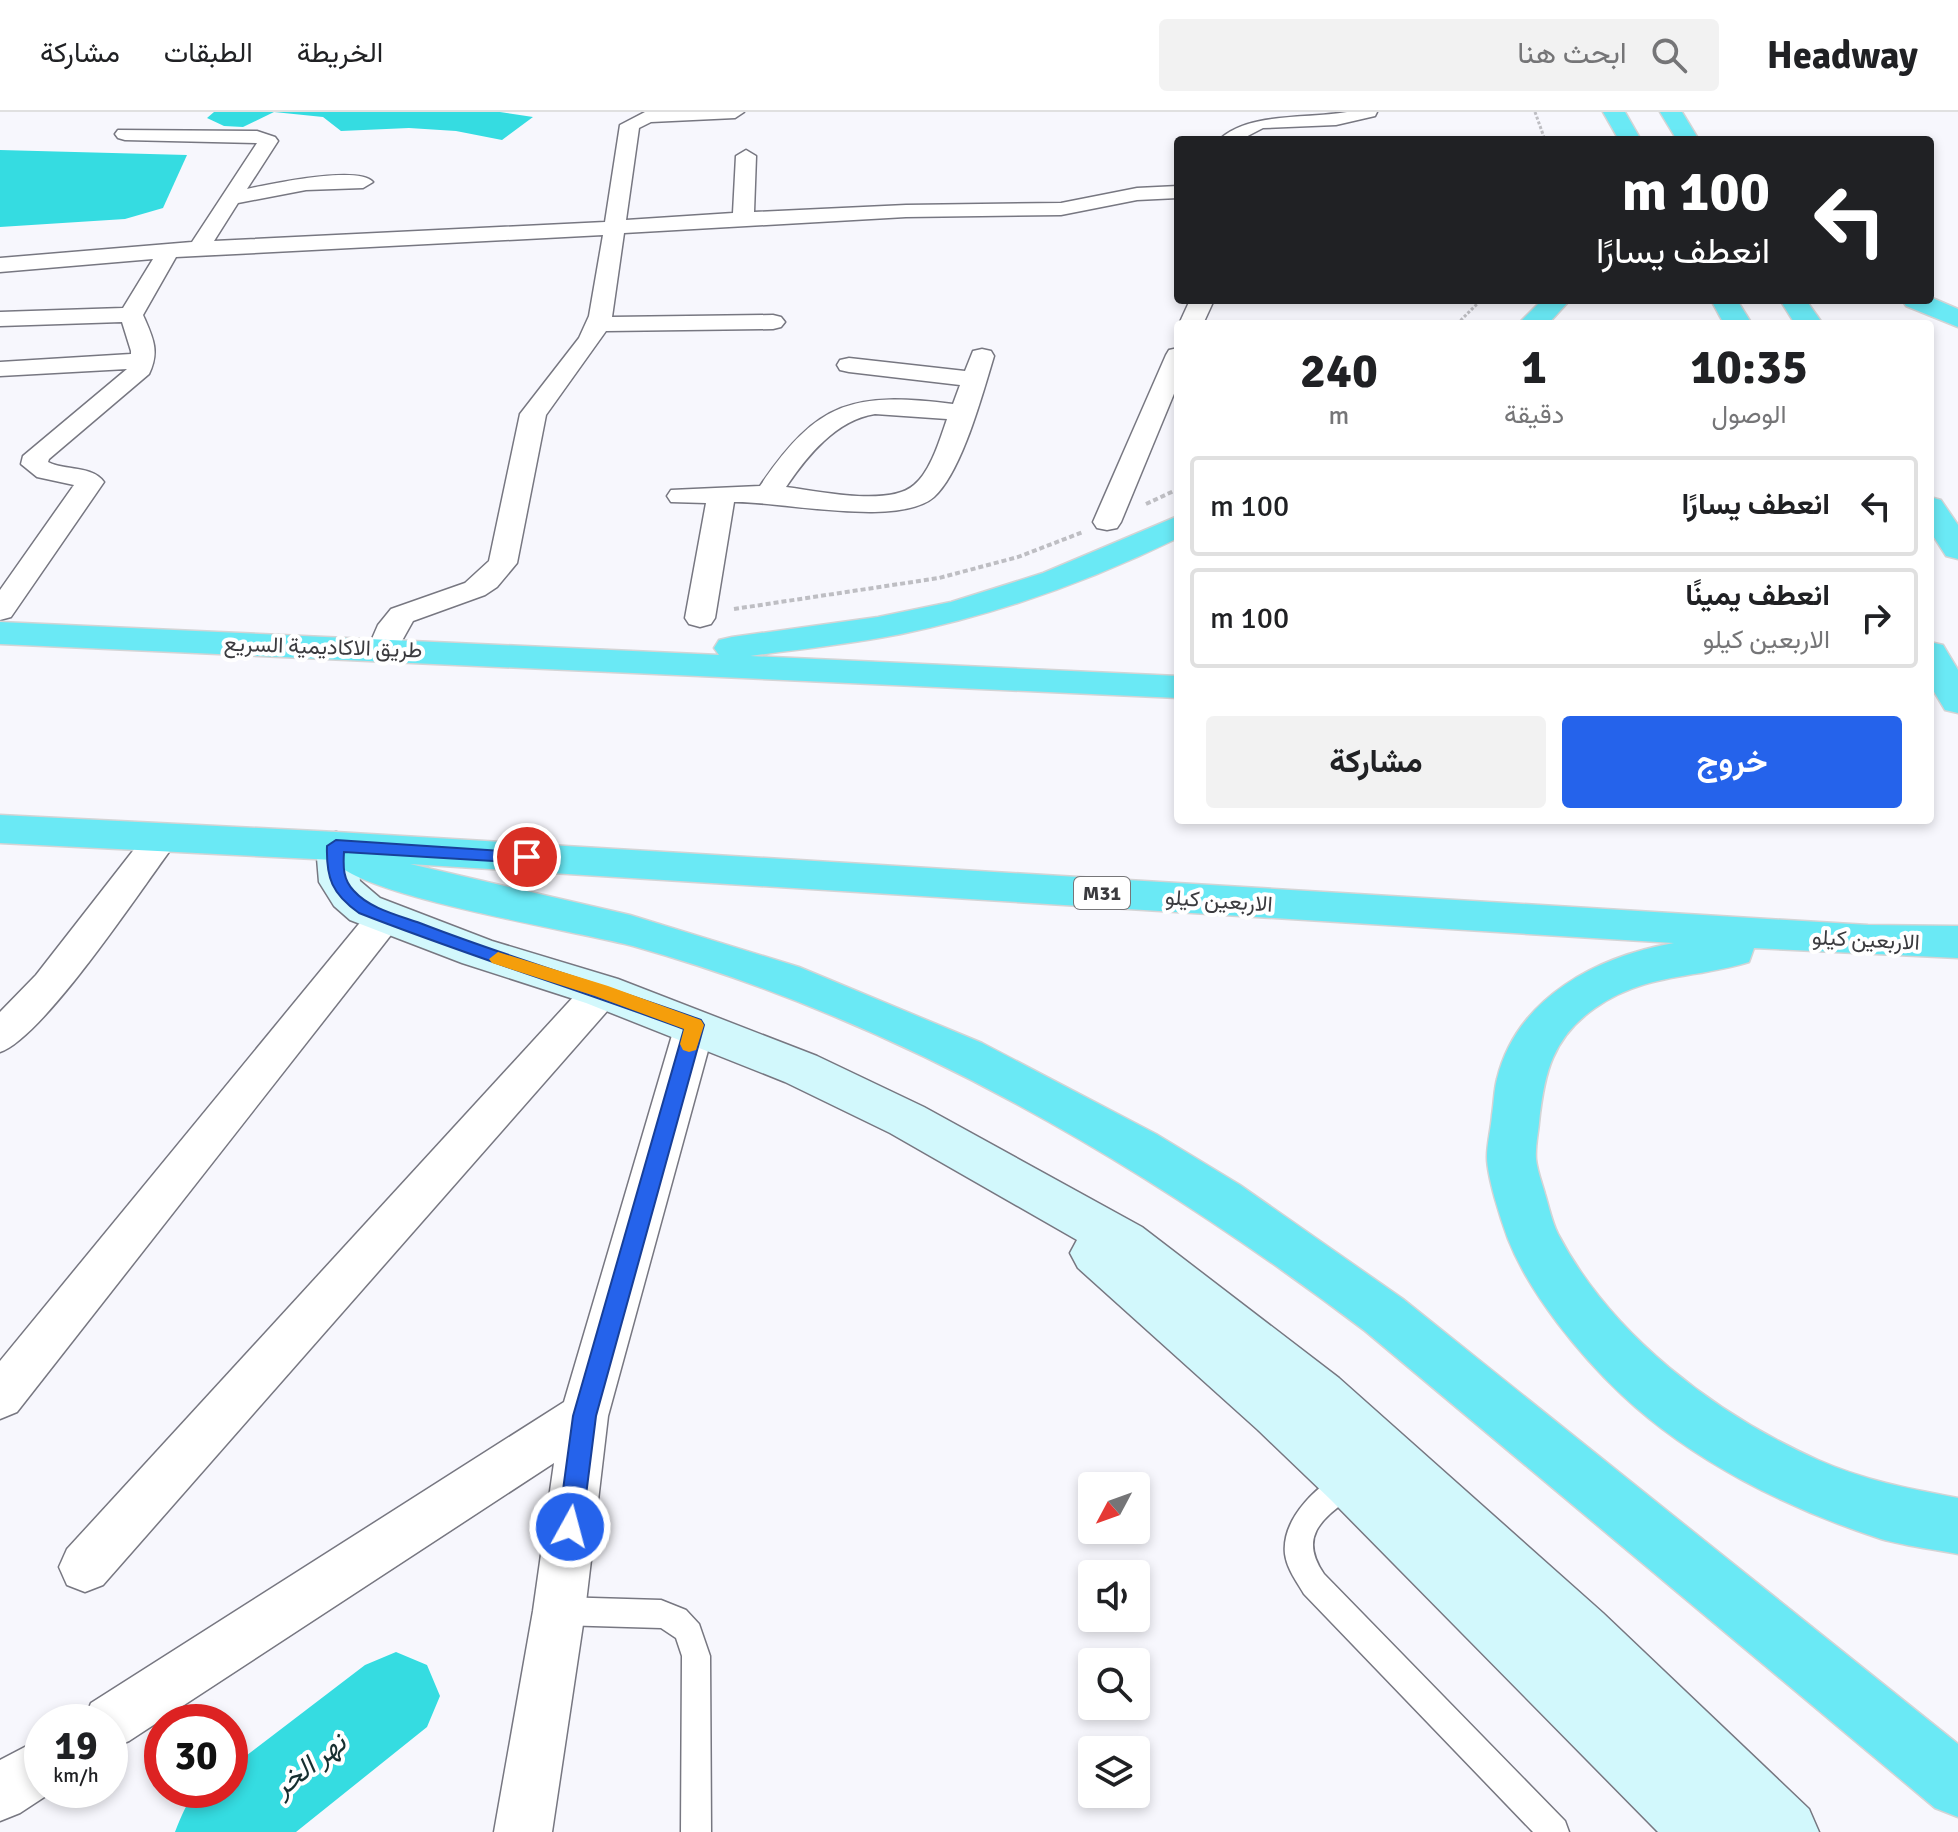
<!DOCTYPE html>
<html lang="ar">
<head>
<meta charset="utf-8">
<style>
	body { margin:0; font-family:Signika,Vazirmatn,sans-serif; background:#f2f2f2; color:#202124; direction:rtl; height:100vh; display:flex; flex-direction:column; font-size:30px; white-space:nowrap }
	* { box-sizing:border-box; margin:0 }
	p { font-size:26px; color:#757577 }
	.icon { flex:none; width:44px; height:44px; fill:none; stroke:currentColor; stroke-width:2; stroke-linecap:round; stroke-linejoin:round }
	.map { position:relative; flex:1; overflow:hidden; direction:ltr }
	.sheet { position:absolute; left:1174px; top:208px; width:760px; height:504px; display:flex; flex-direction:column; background:#fff; border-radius:8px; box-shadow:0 4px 12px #0003; direction:rtl }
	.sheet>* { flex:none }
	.top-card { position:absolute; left:1174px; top:24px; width:760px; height:168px; border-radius:8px; box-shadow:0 4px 12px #0003; direction:rtl; background:#202124; color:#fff; overflow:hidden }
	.needle { width:52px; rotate:229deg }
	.buttons { position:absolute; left:1078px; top:1360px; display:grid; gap:16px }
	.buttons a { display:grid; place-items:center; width:72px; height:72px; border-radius:8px; background:#fff; box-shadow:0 4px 12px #0003; font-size:40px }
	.speed { position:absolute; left:24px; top:1592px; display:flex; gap:16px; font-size:40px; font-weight:700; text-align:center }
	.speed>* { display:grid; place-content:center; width:104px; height:104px; border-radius:50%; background:#fff; box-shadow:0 4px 12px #0003; line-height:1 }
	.speed small { font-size:20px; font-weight:400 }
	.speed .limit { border:12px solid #d22; background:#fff; color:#111 }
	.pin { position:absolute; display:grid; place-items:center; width:68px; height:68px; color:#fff; margin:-34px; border:4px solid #fff; border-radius:50%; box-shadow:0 2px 8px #0007 }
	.me { position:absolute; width:88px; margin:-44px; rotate:7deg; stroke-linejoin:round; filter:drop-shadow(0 0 6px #0008) }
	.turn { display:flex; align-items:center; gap:28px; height:168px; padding:0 32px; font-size:36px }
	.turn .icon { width:104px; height:104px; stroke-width:2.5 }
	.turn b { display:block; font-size:56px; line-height:68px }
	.eta { display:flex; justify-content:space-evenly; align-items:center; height:136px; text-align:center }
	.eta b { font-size:48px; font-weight:700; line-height:56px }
	.cta { display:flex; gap:16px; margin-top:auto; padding:16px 32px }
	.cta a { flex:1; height:92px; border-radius:8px; background:#2563eb; color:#fff; font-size:32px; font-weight:700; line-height:92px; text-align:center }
	.cta a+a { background:#f2f2f2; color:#202124 }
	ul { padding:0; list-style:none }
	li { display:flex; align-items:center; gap:24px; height:100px; margin:0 16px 12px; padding:0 16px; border:4px solid #e0e0e0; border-radius:8px }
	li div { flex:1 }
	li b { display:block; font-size:30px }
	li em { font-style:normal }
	header { display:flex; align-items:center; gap:48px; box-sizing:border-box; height:112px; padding:0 40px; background:#fff; border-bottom:2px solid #e0e0e0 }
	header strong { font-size:38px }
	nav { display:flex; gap:44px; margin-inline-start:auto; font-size:28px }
	.search { width:560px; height:72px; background:#f2f2f2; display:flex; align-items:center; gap:20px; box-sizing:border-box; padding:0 28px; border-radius:8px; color:#757577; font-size:30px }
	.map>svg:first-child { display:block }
	.water { fill:#35dce1 }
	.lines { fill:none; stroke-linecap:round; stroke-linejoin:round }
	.river { fill:#35dce1; fill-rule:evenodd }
	.lane-casing { stroke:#777781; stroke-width:3 }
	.street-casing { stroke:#777781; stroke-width:3 }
	.secondary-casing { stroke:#777781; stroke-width:3 }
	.highway-casing { stroke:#d4d4d5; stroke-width:3 }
	.path-far1 { stroke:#bebec3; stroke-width:3; stroke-dasharray:3 2; stroke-linecap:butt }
	.path { stroke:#bebec3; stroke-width:4; stroke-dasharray:5 3; stroke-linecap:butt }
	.lane { fill:#fff; fill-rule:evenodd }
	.street { fill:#fff; fill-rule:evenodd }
	.secondary { fill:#d2f8fc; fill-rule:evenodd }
	.highway { fill:#6ae9f5; fill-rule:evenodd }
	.route { fill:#2563eb; stroke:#184099; stroke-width:2 }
	.slow { fill:#f59e0b }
	.labels { text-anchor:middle; stroke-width:8; stroke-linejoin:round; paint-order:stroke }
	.shield { fill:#fff; stroke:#767679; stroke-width:2 }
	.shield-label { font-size:20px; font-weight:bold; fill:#3b3b3f }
	.street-label { font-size:22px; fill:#3b3b3f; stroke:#fff }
	.near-water-label { font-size:28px; font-style:italic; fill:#162f30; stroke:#fff }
</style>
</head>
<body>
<header>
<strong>Headway</strong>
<div class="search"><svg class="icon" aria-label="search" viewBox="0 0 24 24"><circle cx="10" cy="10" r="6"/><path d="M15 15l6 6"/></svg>ابحث هنا</div>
<nav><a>الخريطة</a><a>الطبقات</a><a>مشاركة</a></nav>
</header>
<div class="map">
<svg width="1958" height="1720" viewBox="0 0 1958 1720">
	<rect width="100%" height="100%" fill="#f7f7fd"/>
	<!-- water -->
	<g class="water">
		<polygon points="214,0 500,0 533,5 502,28 456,19 409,16 341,19 323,5 274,0 243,15 224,14 207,6"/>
		<polygon points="0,38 187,43 163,96 125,107 0,115"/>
	</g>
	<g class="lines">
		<!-- river -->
		<path class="river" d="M396 1540 427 1553 440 1584 427 1615 296 1720H175C190 1684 190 1678 230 1678V1656L365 1553Z"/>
		<!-- lane casing -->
		<g class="lane-casing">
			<g id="lane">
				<path d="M1351 1357 1360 1360 1364 1369 1360 1378C1329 1403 1295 1420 1324 1462L1565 1709 1569 1720H1533L1304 1482C1297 1470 1287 1457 1285 1442 1281 1406 1320 1369 1351 1357Z"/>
				<polygon points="559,1485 661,1488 686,1498 699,1512 710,1544 711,1720 681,1720 682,1544 676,1526 661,1516 559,1513 549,1509 545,1499 549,1489"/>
			</g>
		</g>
		<!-- street casing -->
		<g class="street-casing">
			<g id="street">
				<path d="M645 0H744L735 6 651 10 639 16 626 108 733 101 736 44 746 38 756 44 754 100 906 93 1061 91 1137 76 1178 74V86L1137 88 1061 103 906 105 624 121 612 205 773 203 781 205 785 210 781 215 773 217 606 219 546 303 517 451 497 475 485 483 413 509 394 543 383 545 372 543 368 536 378 513 391 497 465 471 489 449 520 302 579 226 589 204 603 123 176 145 143 203C153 226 160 239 149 262L49 347 48 350C65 359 92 353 104 370L11 505 0 508V478L74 373 37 365 21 352 23 344 127 257 0 264V250L131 242V239L122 210 0 214V200L123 196 153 147 0 160V146L192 130 257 31 125 28 118 26 115 22 118 18 257 19 275 25 278 29 247 77C271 72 358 53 373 70L363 76 306 78 238 91 214 129 605 110 620 13Z"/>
				<path d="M1347 0H1377L1375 4 1336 13 1263 16 1240 28H1219C1248 0 1307 7 1347 0Z"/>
				<polygon points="1190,188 1214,188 1203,212 1179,212"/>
				<polygon points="1178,236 1178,272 1121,410 1117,416 1107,418 1097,416 1093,410 1166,243 1169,238"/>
				<path d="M982 237 991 239 994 244C983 280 962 360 934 385 898 416 781 389 734 390L715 506 711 512 700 515 689 512 685 506 706 391 671 390 667 384 671 378 760 374C818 288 854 280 953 292L960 273 849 260 840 258 837 253 840 248 849 246 965 259 973 239ZM875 302 947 307C940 327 931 359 914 373 889 395 818 379 786 375 807 344 836 308 875 302Z"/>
				<path d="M162 713 174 717 179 725 174 733C142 776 43 926 0 940V900L36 863 150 717Z"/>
				<polygon points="385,792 398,796 403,805 398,814 17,1300 0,1307 0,1249 372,796"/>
				<polygon points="602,865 616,869 621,879 616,889 103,1473 85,1480 67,1473 59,1455 67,1437 588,869"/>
				<polygon points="695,898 709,903 715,913 608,1304 585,1499 552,1720 494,1720 533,1499 554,1351 129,1629 110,1637 110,1610 83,1610 91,1591 564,1290 675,913 681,903"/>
				<polygon points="42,1626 42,1678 55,1678 20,1701 0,1709 0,1648"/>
			</g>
		</g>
		<!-- secondary casing -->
		<g class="secondary-casing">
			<polygon id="secondary" points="336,720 350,724 356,734 360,769 380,786 492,829 618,867 817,944 924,995 1142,1115 1339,1266 1603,1501 1809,1697 1819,1720 1658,1720 1331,1388 1258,1318 1078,1156 1070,1141 1077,1128 890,1021 785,970 586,891 462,851 350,808 334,794 319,770 316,734 322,724"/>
		</g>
		<!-- highway casing -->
		<g class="highway-casing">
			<g id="highway">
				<polygon points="1603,0 1625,0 1641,28 1619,28"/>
				<polygon points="1660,0 1682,0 1699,28 1677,28"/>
				<polygon points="1930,185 1958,197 1958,215 1906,194 1902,188 1930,188"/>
				<polygon points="1542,188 1570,188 1548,212 1518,212"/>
				<polygon points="1711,188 1737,188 1752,212 1724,212"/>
				<polygon points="1780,188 1806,188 1823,212 1795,212"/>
				<polygon points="1930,385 1941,388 1958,413 1958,447 1946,444 1930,419"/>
				<path d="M1178 404V426C1090 469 998 502 901 522 851 532 801 537 750 544L1178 564V586L0 532V510L719 543 714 536 719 528 732 525 878 505 951 490 1043 461Z"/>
				<polygon points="1930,530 1943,533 1958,558 1958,601 1945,598 1930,573"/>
				<path d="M0 703 336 720 1868 813 1958 814V846L1754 836 1749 850C1694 867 1645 861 1595 896 1552 926 1544 962 1539 1011 1538 1022 1535 1035 1536 1047 1537 1058 1542 1071 1545 1082 1549 1095 1552 1110 1558 1122 1611 1223 1715 1302 1818 1348 1863 1368 1910 1377 1958 1386V1442C1933 1437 1905 1434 1881 1427 1789 1397 1693 1350 1622 1283 1580 1243 1530 1183 1508 1127 1501 1108 1487 1065 1487 1045 1487 1031 1491 1017 1492 1003 1494 991 1494 978 1497 967 1517 885 1598 844 1674 831L410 752 630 803 799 855 982 931 1156 1022 1240 1073 1403 1187 1958 1632V1705L1935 1696 1365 1219C1144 1052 903 910 633 834 582 820 356 784 334 748L0 731Z"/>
			</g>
		</g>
		<!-- path-far1 -->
		<g class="path-far1">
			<polyline points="1535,0 1545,28"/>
			<polyline points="1457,212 1481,188"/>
		</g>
		<!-- path -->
		<g class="path">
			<polyline points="1146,392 1178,377"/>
			<polyline points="734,497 939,466 1018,445 1083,420"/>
		</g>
		<!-- lane -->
		<use href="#lane" class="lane"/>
		<!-- street -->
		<use href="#street" class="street"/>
		<!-- secondary -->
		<use href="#secondary" class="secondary"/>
		<!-- highway -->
		<use href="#highway" class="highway"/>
	</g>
	<!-- route -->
	<path class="route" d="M336 728 533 741 536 745 527 751 344 740C343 755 343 768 354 779 371 798 402 804 425 813 516 848 610 875 701 908L704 913 596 1304 582 1415 578 1424 570 1427 561 1424 558 1415 573 1304 684 917C576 877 466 843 359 801 332 782 326 766 327 734Z"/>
	<!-- slow -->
	<polygon class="slow" points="498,840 608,874 701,908 704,913 696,938 689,940 683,938 680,932 684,917 595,884 492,851 489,847"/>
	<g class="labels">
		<!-- shield labels -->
		<rect class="shield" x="1074" y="765" width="56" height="32" rx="6"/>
		<g class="shield-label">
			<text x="1102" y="788">M31</text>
		</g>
		<!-- street labels -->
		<g class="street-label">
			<text transform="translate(323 534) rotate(2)" y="8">طريق الاكاديمية السريع</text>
			<text transform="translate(1219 788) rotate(4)" y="8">الاربعين كيلو</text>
			<text transform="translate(1866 827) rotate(3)" y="8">الاربعين كيلو</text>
		</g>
		<!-- near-water labels -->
		<g class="near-water-label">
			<text transform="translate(309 1652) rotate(-38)" y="10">نهر الخر</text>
		</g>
	</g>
</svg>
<div class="buttons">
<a><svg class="needle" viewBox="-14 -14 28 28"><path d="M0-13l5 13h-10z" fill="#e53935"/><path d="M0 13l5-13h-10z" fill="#757577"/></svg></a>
<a><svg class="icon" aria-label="sound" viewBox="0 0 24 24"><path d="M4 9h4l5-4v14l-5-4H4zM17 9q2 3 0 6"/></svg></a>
<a><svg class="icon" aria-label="search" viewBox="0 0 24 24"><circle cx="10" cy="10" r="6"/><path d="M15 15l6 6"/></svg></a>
<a><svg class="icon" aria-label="layers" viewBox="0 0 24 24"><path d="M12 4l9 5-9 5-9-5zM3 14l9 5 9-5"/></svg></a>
</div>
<div class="speed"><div>19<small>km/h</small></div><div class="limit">30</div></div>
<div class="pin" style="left:527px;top:745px;background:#d93025"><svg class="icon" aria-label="arrive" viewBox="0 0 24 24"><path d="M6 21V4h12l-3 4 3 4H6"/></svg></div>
<svg class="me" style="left:570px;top:1415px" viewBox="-20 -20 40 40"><circle r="17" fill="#2563eb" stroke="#fff" stroke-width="3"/><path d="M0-11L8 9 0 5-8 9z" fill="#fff"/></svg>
<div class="top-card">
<div class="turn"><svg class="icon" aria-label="left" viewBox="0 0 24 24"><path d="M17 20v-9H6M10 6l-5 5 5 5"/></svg><div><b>100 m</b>انعطف يسارًا</div></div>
</div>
<section class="sheet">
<div class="eta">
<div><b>10:35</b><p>الوصول</p></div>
<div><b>1</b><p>دقيقة</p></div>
<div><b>240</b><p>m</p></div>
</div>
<ul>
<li><svg class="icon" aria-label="left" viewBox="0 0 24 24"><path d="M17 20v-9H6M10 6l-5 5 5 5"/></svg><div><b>انعطف يسارًا</b></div><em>100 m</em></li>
<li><svg class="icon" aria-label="right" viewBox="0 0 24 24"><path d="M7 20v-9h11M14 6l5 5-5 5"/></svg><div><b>انعطف يمينًا</b><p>الاربعين كيلو</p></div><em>100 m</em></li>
</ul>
<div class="cta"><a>خروج</a><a>مشاركة</a></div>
</section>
</div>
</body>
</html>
